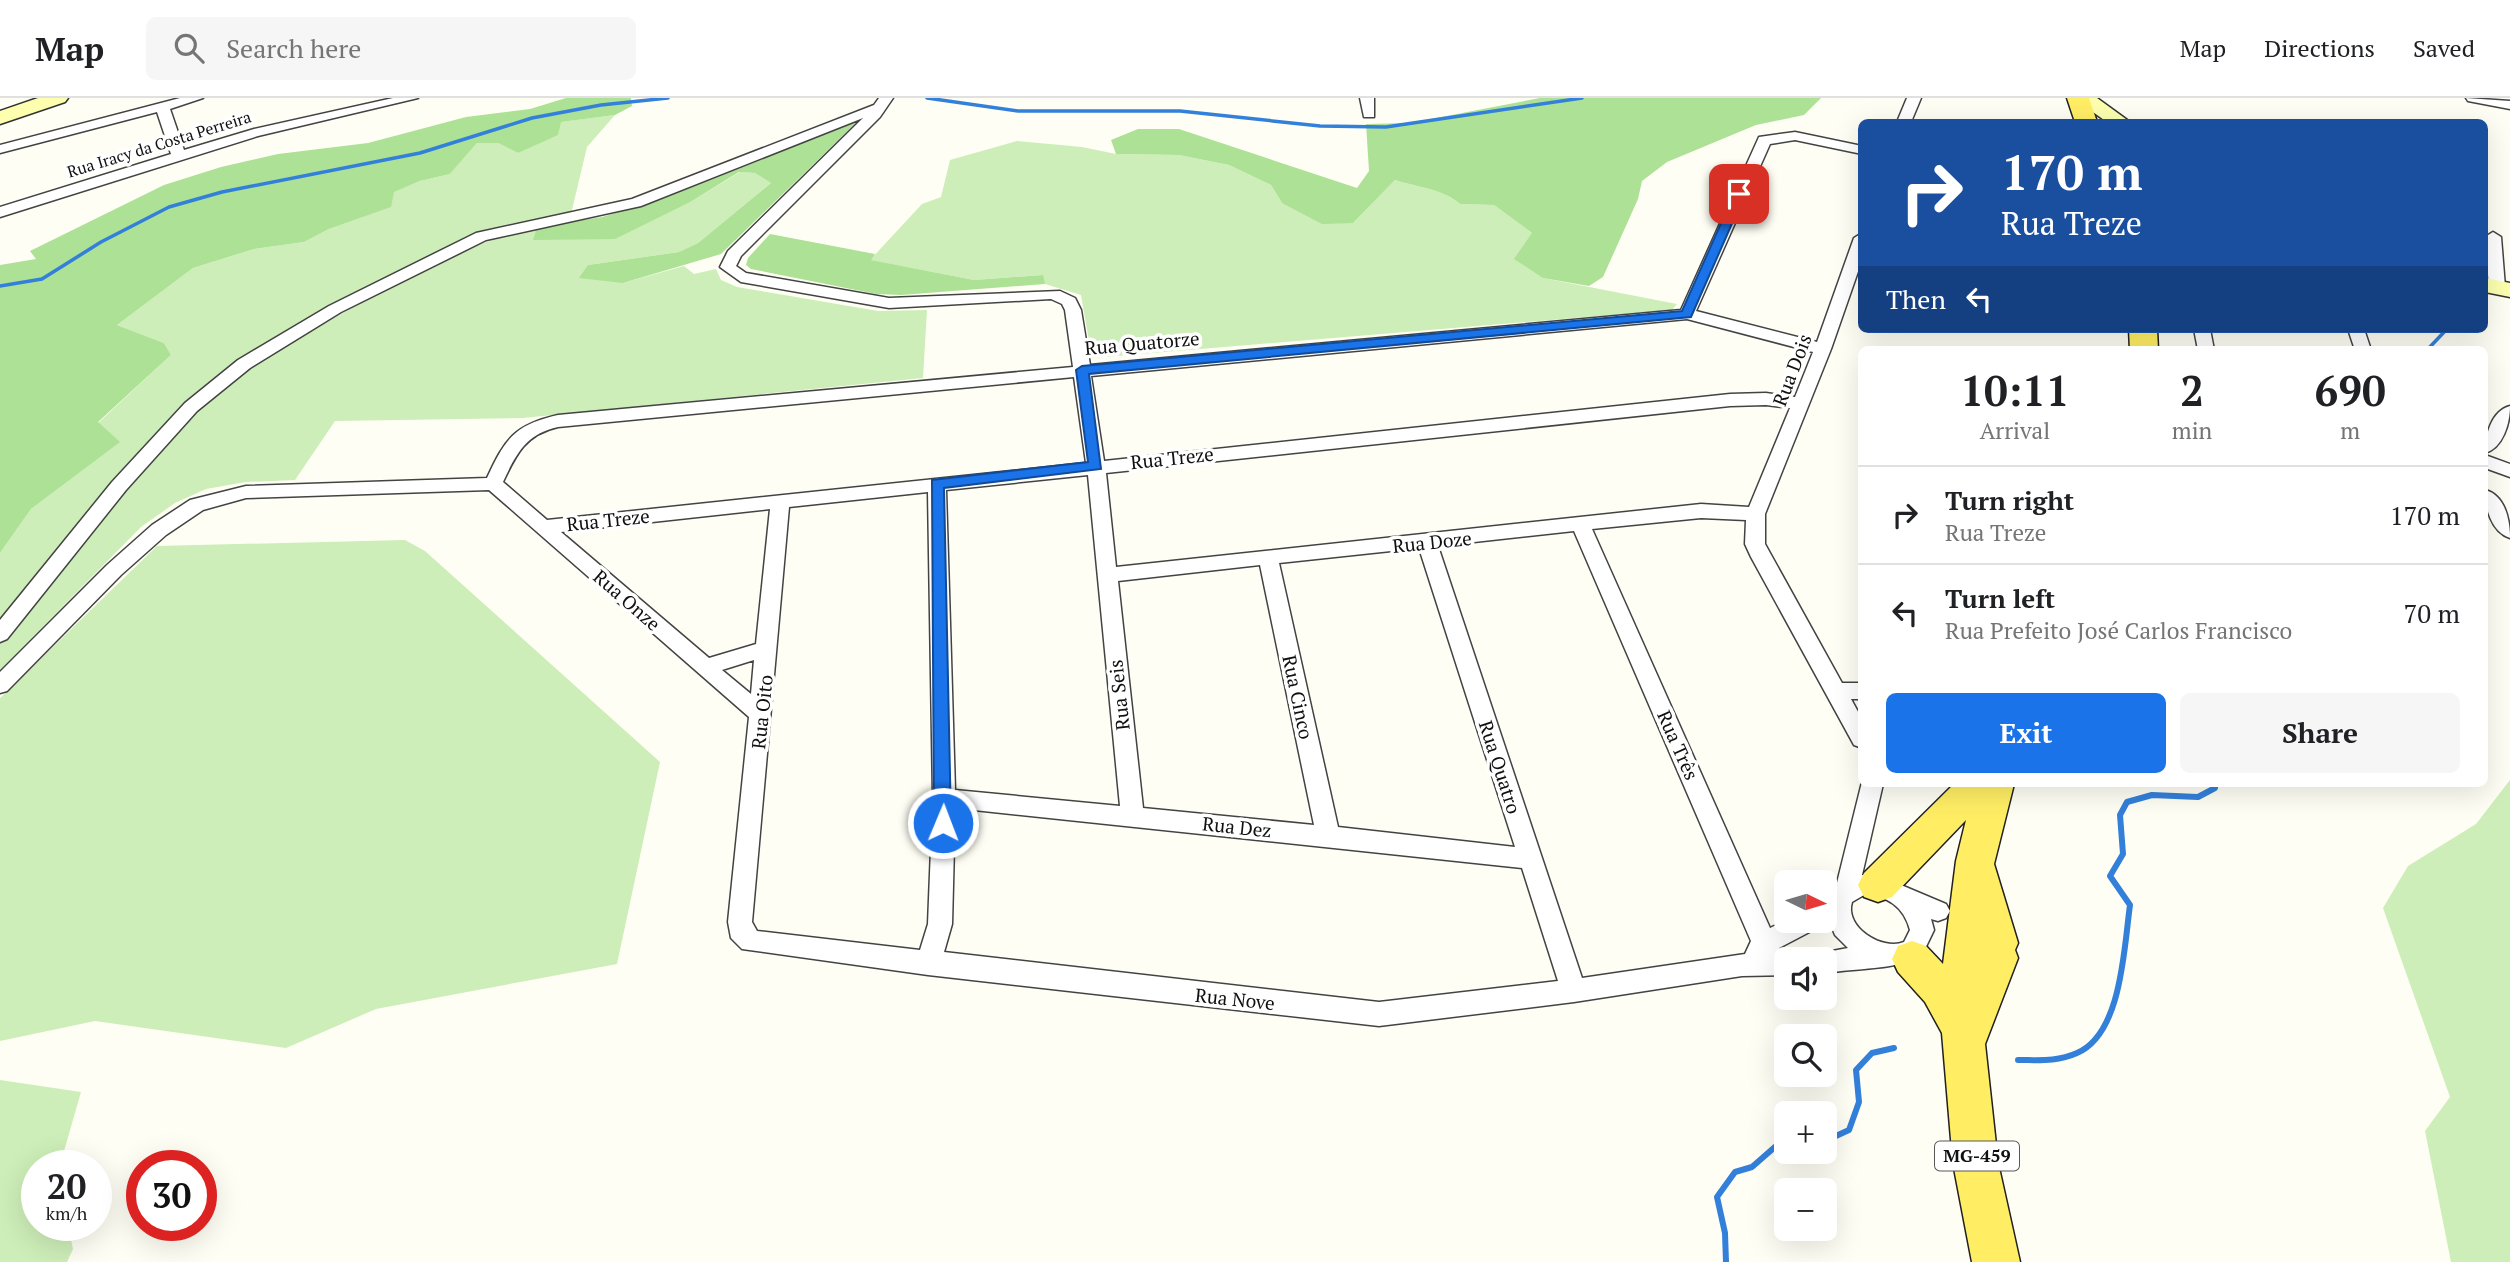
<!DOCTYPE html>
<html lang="en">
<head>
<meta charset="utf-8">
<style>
	body { margin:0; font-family:"PT Serif",serif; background:#f6f6f6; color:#202124; height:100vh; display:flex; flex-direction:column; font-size:26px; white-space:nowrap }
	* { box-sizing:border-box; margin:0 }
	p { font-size:23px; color:#757577 }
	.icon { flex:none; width:38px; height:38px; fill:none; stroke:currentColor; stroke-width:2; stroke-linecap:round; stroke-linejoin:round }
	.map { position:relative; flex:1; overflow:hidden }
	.details { position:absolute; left:1858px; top:248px; width:630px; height:441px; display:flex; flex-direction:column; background:#fff; border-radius:10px; box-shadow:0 7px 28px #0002 }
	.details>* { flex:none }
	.hud { position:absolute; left:1858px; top:21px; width:630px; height:214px; border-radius:10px; box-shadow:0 7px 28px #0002; background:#1a4fa0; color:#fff; overflow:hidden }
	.needle { width:46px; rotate:95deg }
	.buttons { position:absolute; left:1774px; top:772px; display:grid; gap:14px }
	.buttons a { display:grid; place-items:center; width:63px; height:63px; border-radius:10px; background:#fff; box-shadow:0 7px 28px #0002; font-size:35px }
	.speed { position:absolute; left:21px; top:1052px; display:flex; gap:14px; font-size:35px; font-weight:700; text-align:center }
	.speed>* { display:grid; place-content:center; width:91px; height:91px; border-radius:50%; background:#fff; box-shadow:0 7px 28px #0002; line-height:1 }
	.speed small { font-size:18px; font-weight:400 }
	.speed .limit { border:10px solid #d22; background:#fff; color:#111 }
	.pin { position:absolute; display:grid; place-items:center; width:60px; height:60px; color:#fff; margin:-30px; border-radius:14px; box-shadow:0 4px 10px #0006 }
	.me { position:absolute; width:77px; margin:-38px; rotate:1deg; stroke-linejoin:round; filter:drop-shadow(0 0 5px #0008) }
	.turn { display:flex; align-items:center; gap:24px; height:147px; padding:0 28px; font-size:32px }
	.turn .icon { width:91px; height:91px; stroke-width:2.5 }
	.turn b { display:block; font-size:49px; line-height:60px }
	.then { display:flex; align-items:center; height:66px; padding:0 28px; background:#0003; gap:14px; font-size:26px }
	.eta { display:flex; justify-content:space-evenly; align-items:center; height:119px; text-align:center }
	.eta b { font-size:42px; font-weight:700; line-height:49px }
	.button { display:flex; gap:14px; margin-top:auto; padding:14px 28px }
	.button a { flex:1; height:80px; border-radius:10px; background:#1a73e8; color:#fff; font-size:28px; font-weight:700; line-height:80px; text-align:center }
	.button a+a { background:#f6f6f6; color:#202124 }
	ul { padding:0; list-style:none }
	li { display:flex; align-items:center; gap:21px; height:98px; padding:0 28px; border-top:2px solid #e0e0e0 }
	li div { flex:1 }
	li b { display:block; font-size:26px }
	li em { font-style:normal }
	header { display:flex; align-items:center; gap:42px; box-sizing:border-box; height:98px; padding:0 35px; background:#fff; border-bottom:2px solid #e0e0e0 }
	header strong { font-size:33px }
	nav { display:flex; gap:38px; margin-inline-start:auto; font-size:24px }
	.search { width:490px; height:63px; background:#f6f6f6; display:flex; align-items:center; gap:18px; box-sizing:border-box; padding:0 24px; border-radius:10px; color:#757577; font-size:26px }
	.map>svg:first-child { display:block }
	.green { fill:#cdeeb8 }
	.forest { fill:#ade196 }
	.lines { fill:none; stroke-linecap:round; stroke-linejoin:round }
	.stream-far1 { stroke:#3380da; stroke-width:3.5 }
	.stream { stroke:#3380da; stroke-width:6 }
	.street-casing { stroke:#434343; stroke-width:3 }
	.secondary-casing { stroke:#323232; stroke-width:3 }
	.primary-casing { stroke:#212121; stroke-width:3 }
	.street { fill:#fff; fill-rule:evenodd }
	.secondary { fill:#fdffaf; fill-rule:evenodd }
	.primary { fill:#ffee64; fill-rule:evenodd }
	.route { fill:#1a73e8; stroke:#114b97; stroke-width:2 }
	.labels { text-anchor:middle; stroke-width:7; stroke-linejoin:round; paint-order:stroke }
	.far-street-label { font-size:16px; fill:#101010; stroke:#fff }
	.shield { fill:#fff; stroke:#585858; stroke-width:2 }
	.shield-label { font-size:18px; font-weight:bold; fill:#101010 }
	.street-label { font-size:19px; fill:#101010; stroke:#fff }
</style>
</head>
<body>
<header>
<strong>Map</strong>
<div class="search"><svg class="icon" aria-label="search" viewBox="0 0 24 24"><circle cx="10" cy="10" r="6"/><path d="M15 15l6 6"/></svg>Search here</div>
<nav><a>Map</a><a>Directions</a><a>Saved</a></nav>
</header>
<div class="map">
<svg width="2510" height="1164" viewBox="0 0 2510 1164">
	<rect width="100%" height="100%" fill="#fffef4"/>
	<!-- green -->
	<g class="green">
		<polygon points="615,17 587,49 571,116 505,127 480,135 374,186 177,314 135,358 0,526 0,455 31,411 119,344 98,325 171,257 164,245 117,227 193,170 254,151 304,144 329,131 390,109 393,94 420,83 450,76 477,45 498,45 518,55 560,24"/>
		<path d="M1017 43 1082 49 1116 56 1179 57 1229 67 1271 87 1282 105 1353 125 1395 82C1416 89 1444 91 1460 106L1494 107 1532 135 1543 180 1677 206 1672 212 1092 260 1081 197 1045 186 1042 177 974 182 870 162 922 106 941 99 950 62Z"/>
		<path d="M740 74 755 75 771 85 698 145 679 154 588 167 623 185 684 168 694 176 716 171 721 182 737 189 878 213 927 212 923 280 523 320 335 323 295 382 246 384 206 391 175 405 141 429 0 572V542C70 458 139 356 226 289 267 257 312 233 357 207 413 174 472 144 537 129L534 142 692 103Z"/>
		<polygon points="405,442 425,453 660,664 617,866 376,911 286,950 95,923 0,943 0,600 157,448"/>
		<polygon points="2510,682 2510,1164 2451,1164 2425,1033 2450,999 2383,810 2408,768 2476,726"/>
		<polygon points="0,982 81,994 60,1067 37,1068 37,1127 68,1127 73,1151 67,1164 0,1164"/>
	</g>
	<!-- forest -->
	<g class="forest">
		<polygon points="566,0 631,0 632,8 615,17 561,24 558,37 518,55 498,45 477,45 450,76 420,83 394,94 391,109 329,131 304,144 254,151 193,170 117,227 164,245 171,257 98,324 120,344 31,411 0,455 0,167 36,161 30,153 164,87 221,69 278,56 368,45 466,19 530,11"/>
		<path d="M1540 0H1821L1804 17 1756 27 1667 64 1642 83 1638 101 1603 179 1589 188 1543 180 1514 161 1532 135 1494 107 1460 106C1444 91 1416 89 1395 82L1353 125 1322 126 1282 105 1271 87 1229 67 1179 57 1116 56 1111 42 1138 31H1179L1357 90 1369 73 1366 26 1410 25Z"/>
		<polygon points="860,21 721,156 623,185 579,180 588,167 679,154 698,145 771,85 755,75 739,74 692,103 615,141 533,142 537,129 602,119 659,102"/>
		<polygon points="770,136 875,156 871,162 974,182 1043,177 1045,186 901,197 876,196 751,171 746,167 748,160"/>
	</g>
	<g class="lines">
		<!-- stream-far1 -->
		<g class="stream-far1">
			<polyline points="927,0 1018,13 1180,13 1320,28 1386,29 1582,0"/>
			<polyline points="0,188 42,181 101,144 169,109 222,94 420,55 532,20 601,7 668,0"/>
			<polyline points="2427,252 2447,231"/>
		</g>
		<!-- stream -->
		<g class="stream">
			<path d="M2018 962C2039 962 2057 964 2077 955 2122 936 2124 849 2130 807L2110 778 2123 756 2120 717 2127 704 2152 697 2198 699 2215 690V686"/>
			<polyline points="1825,1043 1849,1032 1859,1004 1856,972 1872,955 1894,950"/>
			<polyline points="1726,1164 1725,1135 1717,1099 1735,1074 1752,1069 1776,1048 1787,1046"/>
		</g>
		<!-- street casing -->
		<g class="street-casing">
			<g id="street">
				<polygon points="180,0 203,0 170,11 184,52 254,31 393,0 418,0 258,38 0,119 0,109 171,56 157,14 0,55 0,47"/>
				<path d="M879 0H893L880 19 741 158 736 168 746 175 889 200 1060 193 1075 200 1081 212 1090 267 1681 212 1759 39 1795 34 1862 48V56L1795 42 1770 46 1696 213 1817 244 1854 140 1862 135V162L1831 251 1765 416V446L1842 585H1862V601H1851L1862 621V650L1854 647 1751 459 1745 446 1746 422 1701 420 1592 431 1770 830 1787 822H1823L1819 829 1779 850 1781 855 1797 861H1787V877L1742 878 1574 904 1379 928 928 877 742 851 731 840 728 824 749 619 489 392 246 400 203 412 166 437 121 477 7 593 0 595V574L107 467 152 427 190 402 246 388 487 380C505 341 514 327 558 317L1073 269 1065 212 1062 206 1051 201 889 210 741 184 720 169 728 153 863 20 641 108 486 142 341 214 250 270 197 313 126 392 7 541 0 544V522L112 384 185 305 238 262 329 208 476 135 632 101 874 7ZM1687 221 1813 254 1795 299 1766 295 1730 296 1104 363 1091 278ZM1074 279 1086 365 547 422 503 384C516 356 526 336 558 329ZM1766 307 1790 310 1749 409 1701 406 1116 469 1106 375 1730 308ZM1088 377 1120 708 955 692 946 392ZM928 394 933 700 928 826 920 852 757 833 752 824 789 409ZM770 411 756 546 709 560 561 434ZM1574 433 1751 843 1745 856 1582 880 1438 448ZM1419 450 1515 749 1338 729 1279 465ZM1260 467 1314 727 1143 710 1118 483ZM754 562 751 596 722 572ZM955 710 1522 770 1558 883 1379 904 944 854 952 826Z"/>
				<polygon points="1360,0 1374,0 1374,19 1364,19"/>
				<polygon points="1907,0 1921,0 1911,24 1897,24"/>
				<polygon points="2466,0 2510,3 2510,11 2468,3"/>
				<polygon points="2493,134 2501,139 2505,189 2497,194 2489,189 2485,139"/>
				<polygon points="2194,231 2210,231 2214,252 2198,252"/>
				<polygon points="2348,231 2364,231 2371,252 2355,252"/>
				<path d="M2510 308C2510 325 2503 350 2485 355 2485 338 2491 313 2510 308Z"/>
				<polygon points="2485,357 2510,366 2510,379 2485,370"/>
				<path d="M2485 392C2505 397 2510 422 2510 440 2491 434 2485 409 2485 392Z"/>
				<path d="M1862 684 1883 686 1862 777 1882 779 1946 806 1950 813 1946 820 1938 823 1931 821 1934 832 1921 859C1892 872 1858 870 1825 875V861H1814L1816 856 1848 850 1835 837 1825 813 1836 789ZM1864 797C1887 797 1904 809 1910 832L1904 844C1882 853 1844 829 1852 804Z"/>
			</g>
		</g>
		<!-- secondary casing -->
		<g class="secondary-casing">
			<g id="secondary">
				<polygon points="38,0 68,0 65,4 0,26 0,13"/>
				<polygon points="2073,0 2097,0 2130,24 2107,24"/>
				<polygon points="2485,180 2510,185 2510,199 2485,194"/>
			</g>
		</g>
		<!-- primary casing -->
		<g class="primary-casing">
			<g id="primary">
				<polygon points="2067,0 2089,0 2097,24 2075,24"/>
				<polygon points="2129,231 2157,231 2158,252 2130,252"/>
				<polygon points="1954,686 2014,686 1994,766 2018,845 2015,852 2018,860 1985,946 1998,1065 2020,1164 1972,1164 1953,1065 1942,935 1925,904 1898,874 1892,861 1898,848 1912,843 1926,848 1943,866 1956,763 1966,722 1892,799 1878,804 1864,799 1858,787 1864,775"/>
			</g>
		</g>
		<!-- street -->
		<use href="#street" class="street"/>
		<!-- secondary -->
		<use href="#secondary" class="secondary"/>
		<!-- primary -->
		<use href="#primary" class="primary"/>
	</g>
	<!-- route -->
	<polygon class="route" points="1739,92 1745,96 1691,219 1089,276 1101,371 944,390 951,725 949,730 937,730 934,725 932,382 1088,364 1076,272 1082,268 1682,213 1734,96"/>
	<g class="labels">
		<!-- far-street labels -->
		<g class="far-street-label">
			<text transform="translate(159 46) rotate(-17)" y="6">Rua Iracy da Costa Perreira</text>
		</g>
		<!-- shield labels -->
		<rect class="shield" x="1935" y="1043.5" width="84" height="29" rx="5"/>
		<g class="shield-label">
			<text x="1977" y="1064">MG-459</text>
		</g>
		<!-- street labels -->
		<g class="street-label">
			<text transform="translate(1142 245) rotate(-5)" y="7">Rua Quatorze</text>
			<text transform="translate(1792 272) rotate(-69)" y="7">Rua Dois</text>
			<text transform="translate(1172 360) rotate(-6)" y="7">Rua Treze</text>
			<text transform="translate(608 422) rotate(-6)" y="7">Rua Treze</text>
			<text transform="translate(1432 444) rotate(-6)" y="7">Rua Doze</text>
			<text transform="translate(627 502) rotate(41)" y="7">Rua Onze</text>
			<text transform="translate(1119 597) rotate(-96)" y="7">Rua Seis</text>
			<text transform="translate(1298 599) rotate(78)" y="7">Rua Cinco</text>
			<text transform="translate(762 614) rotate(-84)" y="7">Rua Oito</text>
			<text transform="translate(1678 647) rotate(66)" y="7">Rua Três</text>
			<text transform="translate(1500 669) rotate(72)" y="7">Rua Quatro</text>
			<text transform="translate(1237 729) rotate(6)" y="7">Rua Dez</text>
			<text transform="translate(1235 901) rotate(6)" y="7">Rua Nove</text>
		</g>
	</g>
</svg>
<div class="buttons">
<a><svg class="needle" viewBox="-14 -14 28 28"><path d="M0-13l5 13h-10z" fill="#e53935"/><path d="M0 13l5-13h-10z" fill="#757577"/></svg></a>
<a><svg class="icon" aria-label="sound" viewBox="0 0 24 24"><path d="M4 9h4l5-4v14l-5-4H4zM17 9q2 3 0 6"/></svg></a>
<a><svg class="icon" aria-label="search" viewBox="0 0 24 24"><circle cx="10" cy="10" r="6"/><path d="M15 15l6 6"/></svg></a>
<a>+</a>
<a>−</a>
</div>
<div class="speed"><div>20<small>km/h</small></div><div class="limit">30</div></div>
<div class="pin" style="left:1739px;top:96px;background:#d93025"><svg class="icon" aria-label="arrive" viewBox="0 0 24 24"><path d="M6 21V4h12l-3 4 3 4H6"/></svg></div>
<svg class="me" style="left:943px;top:725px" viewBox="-20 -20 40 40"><circle r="17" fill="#1a73e8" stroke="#fff" stroke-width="3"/><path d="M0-11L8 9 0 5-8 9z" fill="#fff"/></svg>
<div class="hud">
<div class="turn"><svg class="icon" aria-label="right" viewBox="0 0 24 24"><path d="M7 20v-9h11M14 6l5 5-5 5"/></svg><div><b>170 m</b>Rua Treze</div></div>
<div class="then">Then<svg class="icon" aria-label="left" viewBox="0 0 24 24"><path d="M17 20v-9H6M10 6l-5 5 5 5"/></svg></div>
</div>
<section class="details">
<div class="eta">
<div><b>10:11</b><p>Arrival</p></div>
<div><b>2</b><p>min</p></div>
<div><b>690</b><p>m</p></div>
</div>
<ul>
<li><svg class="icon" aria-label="right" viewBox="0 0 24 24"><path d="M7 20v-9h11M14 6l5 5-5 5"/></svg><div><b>Turn right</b><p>Rua Treze</p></div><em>170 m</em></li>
<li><svg class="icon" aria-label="left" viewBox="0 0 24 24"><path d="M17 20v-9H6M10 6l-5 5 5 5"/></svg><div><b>Turn left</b><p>Rua Prefeito José Carlos Francisco</p></div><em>70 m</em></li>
</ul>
<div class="button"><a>Exit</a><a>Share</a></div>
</section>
</div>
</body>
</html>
